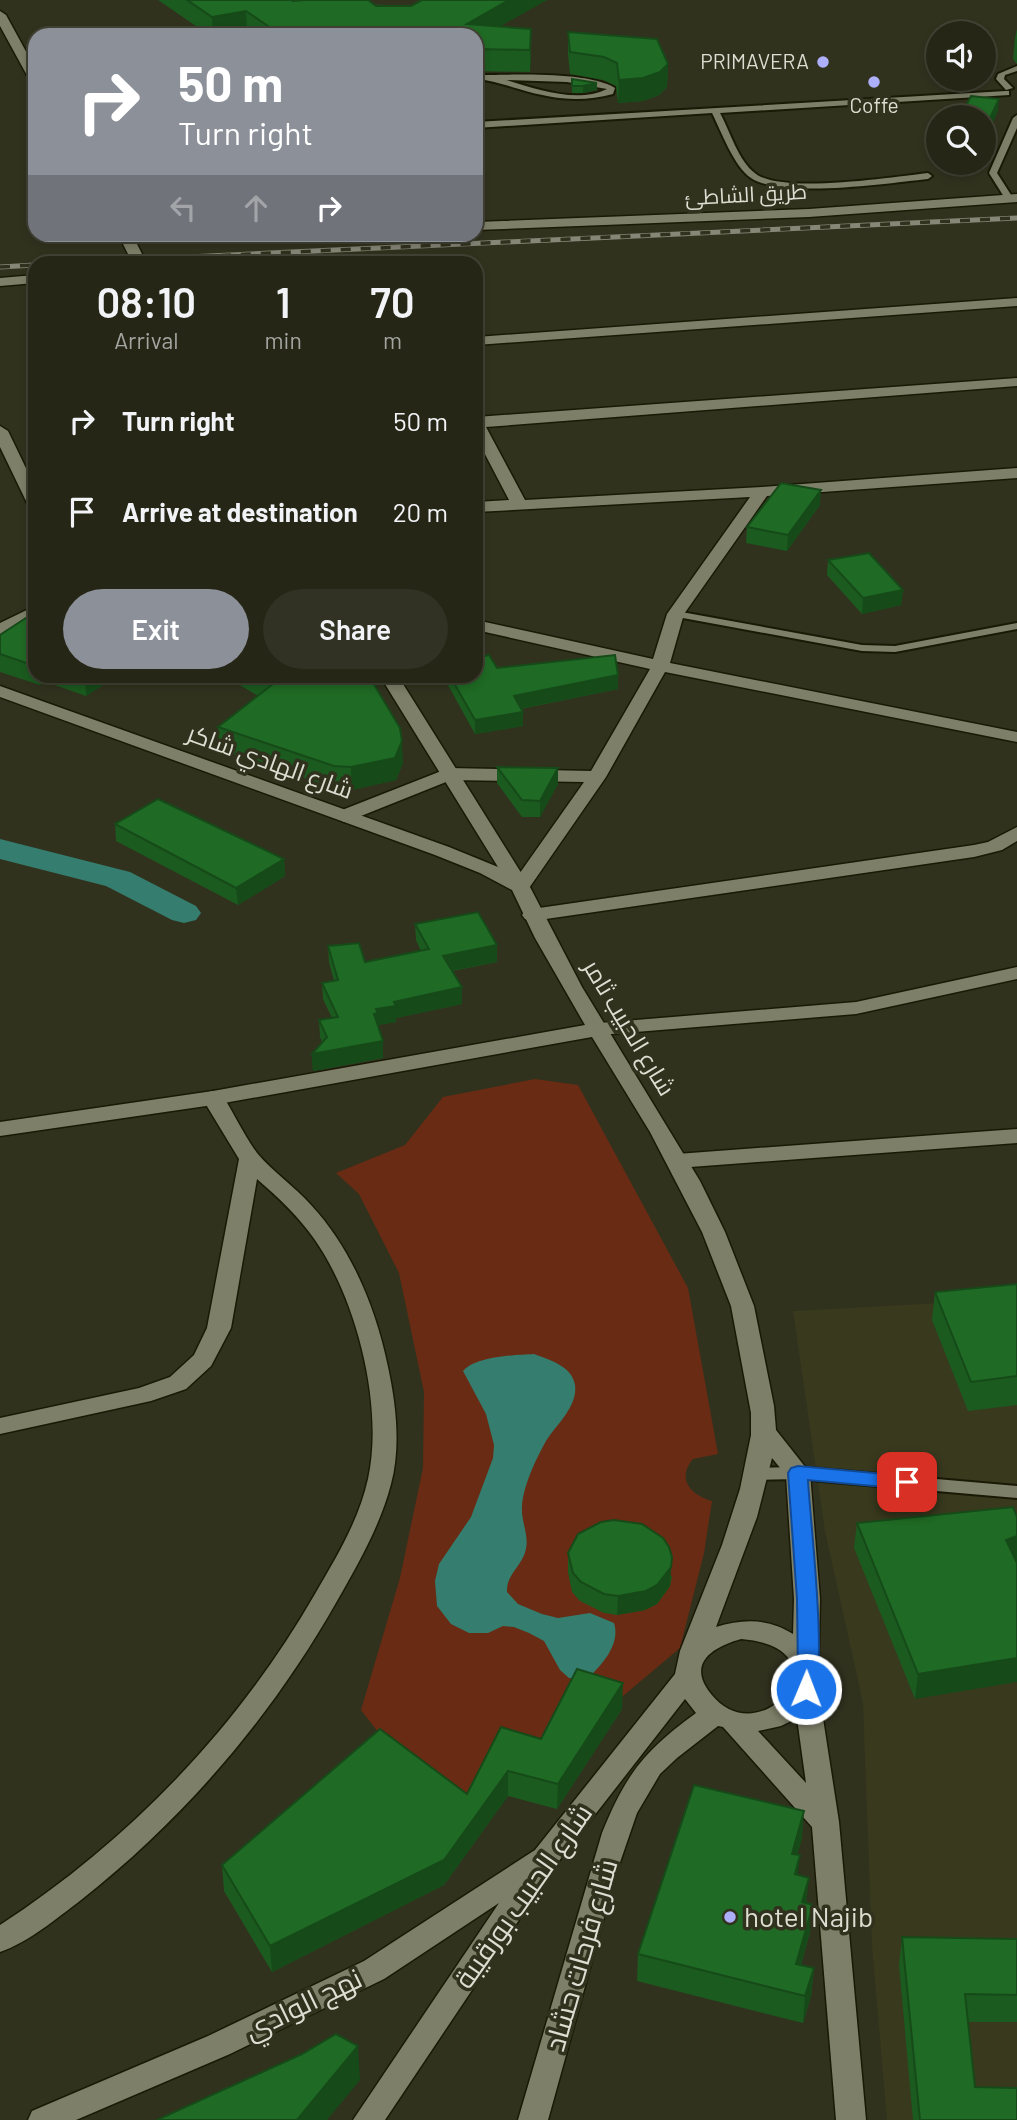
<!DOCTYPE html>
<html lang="en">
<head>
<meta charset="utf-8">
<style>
	body { margin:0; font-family:Barlow,Cairo,sans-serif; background:#313223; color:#f1f3f6; height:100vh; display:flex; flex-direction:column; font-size:26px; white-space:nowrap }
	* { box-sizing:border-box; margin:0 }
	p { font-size:23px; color:#a3a5a1 }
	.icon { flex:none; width:38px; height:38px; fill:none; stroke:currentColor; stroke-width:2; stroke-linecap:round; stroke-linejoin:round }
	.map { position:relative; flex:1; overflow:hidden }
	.drawer { position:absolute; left:28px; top:256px; width:455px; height:427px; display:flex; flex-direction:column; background:#252616; border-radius:21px; box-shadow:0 4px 10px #0003,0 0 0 2px #424335 }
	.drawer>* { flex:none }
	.guide { position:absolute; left:28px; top:28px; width:455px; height:214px; border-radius:21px; box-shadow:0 4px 10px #0003,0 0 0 2px #424335; background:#8c9099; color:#fff; overflow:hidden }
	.tools { position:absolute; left:926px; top:21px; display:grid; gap:14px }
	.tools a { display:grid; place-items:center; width:70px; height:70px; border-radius:50%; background:#252616; box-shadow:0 4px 10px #0003,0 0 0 2px #424335; font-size:35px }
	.pin { position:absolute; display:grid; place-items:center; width:60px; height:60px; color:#fff; margin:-30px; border-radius:14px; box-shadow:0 4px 10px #0006 }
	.me { position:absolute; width:77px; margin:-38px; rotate:1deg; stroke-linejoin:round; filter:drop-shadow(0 0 5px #0008) }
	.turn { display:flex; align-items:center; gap:24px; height:147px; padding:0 35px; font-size:32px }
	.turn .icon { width:91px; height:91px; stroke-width:2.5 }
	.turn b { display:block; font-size:49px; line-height:60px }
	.lanes { display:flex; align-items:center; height:66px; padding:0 35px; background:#0003; justify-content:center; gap:35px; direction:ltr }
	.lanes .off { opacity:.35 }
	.eta { display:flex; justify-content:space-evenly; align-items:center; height:119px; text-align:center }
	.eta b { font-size:42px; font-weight:600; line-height:49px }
	.button { display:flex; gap:14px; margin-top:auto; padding:14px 35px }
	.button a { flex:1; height:80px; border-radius:42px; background:#8c9099; color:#fff; font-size:28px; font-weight:600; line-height:80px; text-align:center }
	.button a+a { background:#313223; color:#f1f3f6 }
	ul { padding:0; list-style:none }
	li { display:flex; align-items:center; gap:21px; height:91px; padding:0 35px }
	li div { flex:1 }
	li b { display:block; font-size:26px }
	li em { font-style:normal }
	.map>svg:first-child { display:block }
	.built { fill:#39391e }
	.green { fill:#692b13 }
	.water { fill:#347d6f }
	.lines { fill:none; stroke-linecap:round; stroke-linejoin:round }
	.canal { fill:#347d6f; fill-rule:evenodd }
	.lane-casing { stroke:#191906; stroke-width:4 }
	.street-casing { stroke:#191906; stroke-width:3 }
	.secondary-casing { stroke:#191906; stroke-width:3 }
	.lane { fill:#7e7f68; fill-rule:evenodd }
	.street { fill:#7e7f68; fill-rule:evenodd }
	.secondary { fill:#7e7f68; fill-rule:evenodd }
	.rail-casing { stroke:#868777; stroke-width:5 }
	.rail { stroke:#31321e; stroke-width:3.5; stroke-dasharray:10; stroke-linecap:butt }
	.wall { fill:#1b5b1f }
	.shaded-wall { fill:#164a19 }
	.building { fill:#1f6a24; stroke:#164a19; stroke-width:2 }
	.route { fill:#1a73e8; stroke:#114b97; stroke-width:2 }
	.poi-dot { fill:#adaffb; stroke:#31321e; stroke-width:2.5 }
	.labels { text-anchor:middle; stroke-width:7; stroke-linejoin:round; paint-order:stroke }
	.far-poi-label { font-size:21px; fill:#ddded2; stroke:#31321e; text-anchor:end }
	.far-street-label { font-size:21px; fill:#ddded2; stroke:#31321e }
	.street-label { font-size:24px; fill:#ddded2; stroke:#31321e }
	.near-street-label { font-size:28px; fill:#ddded2; stroke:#31321e }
	.near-poi-label { font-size:28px; fill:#ddded2; stroke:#31321e; text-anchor:start }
</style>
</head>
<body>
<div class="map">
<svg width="1017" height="2120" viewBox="0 0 1017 2120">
	<rect width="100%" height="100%" fill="#31321e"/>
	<!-- built -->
	<polygon class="built" points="1017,1299 1017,2120 887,2120 872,1945 863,1703 825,1531 793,1311"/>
	<!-- green -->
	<path class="green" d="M535 1079 578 1085 688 1288 718 1454 693 1459C676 1479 691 1495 712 1501L704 1553 680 1648 541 1765 481 1807 386 1742 361 1710 400 1578 423 1468 424 1392 399 1273 359 1194 336 1173 405 1145 443 1097Z"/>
	<!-- water -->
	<path class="water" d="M534 1354C550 1360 572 1366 575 1385 578 1406 556 1425 546 1441 536 1459 523 1486 522 1507 521 1521 529 1535 526 1549 522 1567 506 1574 507 1592L518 1604 542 1614 558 1618 590 1613 614 1623C621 1645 601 1666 586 1680L569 1678 560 1670 544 1641 529 1633 514 1627 503 1626 488 1633H469L451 1624 437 1606 435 1581 439 1564 471 1517 493 1458 494 1445 486 1414 463 1371C476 1356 516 1355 534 1354Z"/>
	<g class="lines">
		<!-- canal -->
		<polygon class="canal" points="0,839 130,872 196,906 201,913 196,920 184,923 172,920 106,886 0,859"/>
		<!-- lane casing -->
		<g class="lane-casing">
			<g id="lane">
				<polygon points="1017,66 1017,71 1005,75 1004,79 1013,88 1006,90 996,79 998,74"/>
				<path d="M476 75C510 75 588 71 615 88L613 94C580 103 552 99 519 89 505 85 491 80 476 79ZM506 80 567 82 607 89C577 104 536 89 506 80Z"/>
				<path d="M1006 91H1009V95L720 113C730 131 738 161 756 174 783 194 893 177 928 173L932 176 928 179C889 183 783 199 751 178 734 167 721 131 712 113L476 128V122Z"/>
				<polygon points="1017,115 1017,128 997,173 1013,198 1009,201 1006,200 989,173 1013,118"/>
				<polygon points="676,611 862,645 895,646 1017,623 1017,629 895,652 862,651 672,616 670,614"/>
				<polygon points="798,1467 1017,1486 1017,1498 798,1479 756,1480 750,1478 748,1474 750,1470 756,1468"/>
			</g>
		</g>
		<!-- street casing -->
		<g class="street-casing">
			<g id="street">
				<polygon points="35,275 35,283 0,286 0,278"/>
				<polygon points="1017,298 1017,306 476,345 476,337"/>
				<polygon points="1017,378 1017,386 486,427 525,500 762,487 1017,468 1017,478 767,496 684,614 670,663 1017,732 1017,742 665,672 606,777 527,891 520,893 510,887 584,782 451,780 351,820 344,822 335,816 337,812 449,768 591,771 650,669 476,630 476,620 653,659 667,614 750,497 476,512 476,502 509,500 476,437 476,417"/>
				<polygon points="0,426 8,431 35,487 35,508 27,503 0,447"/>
				<polygon points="35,606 35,618 0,635 0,623"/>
				<polygon points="1017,827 1017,841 1002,850 974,857 532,921 525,919 522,915 525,911 532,909 974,845 988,842"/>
				<polygon points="1017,967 1017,979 856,1014 599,1035 592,1033 589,1029 592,1025 599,1023 856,1002"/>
				<path d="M213 1091 221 1093C234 1113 243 1134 257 1153 273 1172 294 1186 311 1205 352 1249 376 1309 388 1367 396 1404 401 1447 391 1484 380 1526 358 1564 337 1601 272 1716 185 1818 81 1900 57 1918 29 1942 0 1952V1925C129 1841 238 1728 315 1594 336 1558 359 1520 368 1479 384 1407 357 1300 315 1240 299 1217 279 1198 257 1179L231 1328 211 1366 186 1389 151 1401 0 1434V1418L139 1388 170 1377 194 1355 207 1328 239 1159 202 1098 205 1093Z"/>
				<polygon points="1017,1129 1017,1143 677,1168 669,1166 666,1161 669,1156 677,1154"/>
			</g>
		</g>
		<!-- secondary casing -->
		<g class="secondary-casing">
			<g id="secondary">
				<polygon points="0,11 6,15 35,68 35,83 29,79 0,26"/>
				<polygon points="1017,194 1017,202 809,217 476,230 476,222 809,209"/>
				<polygon points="118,234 132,234 146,262 132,262"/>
				<path d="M380 676H398L530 887 582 987 700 1181 725 1232 754 1306 774 1406 776 1430 810 1473 820 1599 818 1686 839 1822 866 2120H836L812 1827 723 1727 718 1726 677 1758 660 1774 637 1813 616 1874 548 2120H518L602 1833C626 1774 644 1751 696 1713L685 1699 555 1866 385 2120H353L499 1903 384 1979 230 2054 76 2120H28L32 2111 208 2036 364 1961 535 1850 675 1674 680 1651 722 1545 740 1489 751 1435V1413L731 1306 702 1232 650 1132 592 1037 213 1105 0 1136V1122L213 1091 585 1025 535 938 512 890 480 873 435 855 0 697V686L449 847 498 867ZM772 1458 786 1475 794 1599 793 1634C768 1618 743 1619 716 1627L757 1517ZM741 1639C851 1648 761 1757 711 1694 686 1663 713 1647 741 1639ZM797 1718 806 1783 758 1731 781 1726Z"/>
			</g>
		</g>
		<!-- lane -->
		<use href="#lane" class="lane"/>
		<!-- street -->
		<use href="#street" class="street"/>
		<!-- secondary -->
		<use href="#secondary" class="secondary"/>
		<!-- rail casing -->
		<g class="rail-casing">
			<g id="rail">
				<polyline points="81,262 1017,218"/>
				<polyline points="0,267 35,265"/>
			</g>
		</g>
		<!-- rail -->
		<use href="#rail" class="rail"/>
	</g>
	<!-- wall -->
	<g class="wall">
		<polygon points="158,0 291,0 293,1 411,6 422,0 547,0 500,26 531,51 530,72 476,71 476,35 250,35 247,33 234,35 209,35"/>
		<polygon points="1017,29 1017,64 1013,59 1015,38"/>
		<polygon points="568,32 668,64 667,87 659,95 643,101 618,103 616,86 603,80 570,74 568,54"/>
		<polygon points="572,79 597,83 597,90 583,93 572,93"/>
		<polygon points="820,505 787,551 746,543 747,527"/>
		<polygon points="828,560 903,590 901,605 862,614 827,575"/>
		<polygon points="35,612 35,676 117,676 86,696 46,682 40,685 0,672 0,635"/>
		<polygon points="497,668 618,675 618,689 521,709 523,726 475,734 443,676 476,676"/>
		<polygon points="234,676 369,676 403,763 396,780 352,790 335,788 219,750 218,727 258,696 238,684"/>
		<polygon points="497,767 558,768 558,784 540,817 522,817 497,783"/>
		<polygon points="115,824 284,859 285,876 238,905 116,841"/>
		<polygon points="415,924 497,945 497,962 452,971 462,1004 396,1018 396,1022 378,1025 383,1041 383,1058 313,1071 312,1054 322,1042 320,1037 319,1020 332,1018 323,999 322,983 334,981 329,962 328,946 365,962 421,951 416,940"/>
		<polygon points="1017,1284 1017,1405 968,1411 932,1320 935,1292"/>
		<polygon points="857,1523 1016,1560 915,1699 854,1548"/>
		<polygon points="568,1553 672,1576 670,1586 657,1604 645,1610 617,1615 604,1613 580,1601 572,1592 568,1572"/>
		<polygon points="622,1709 557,1809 508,1796 444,1885 272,1972 224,1891 222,1865 467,1794 541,1739"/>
		<polygon points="802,1838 797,1855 798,1875 807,1903 810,1932 801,1965 814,1968 811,1996 803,2023 637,1981 638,1954"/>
		<polygon points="902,1937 1017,1939 1017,2022 968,2022 975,2087 1017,2120 913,2120 899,1965"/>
	</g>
	<!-- shaded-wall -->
	<g class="shaded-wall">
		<polygon points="509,0 547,0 476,40 467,24"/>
		<polygon points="246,11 247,33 234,35 213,35 212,17"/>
		<polygon points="531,29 531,51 530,72 530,50"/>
		<polygon points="668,64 667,87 659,95 643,101 618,103 619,80"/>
		<polygon points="597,83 597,90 583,93 583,86"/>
		<polygon points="999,99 998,111 984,142 984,131"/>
		<polygon points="821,490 820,505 787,551 788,535"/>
		<polygon points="903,590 901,605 862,614 863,598"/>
		<polygon points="618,675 618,689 514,710 514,696"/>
		<polygon points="39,676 45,676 46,682 40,685"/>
		<polygon points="88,676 117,676 86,696 85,678"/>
		<polygon points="523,712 523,726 475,734 475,720"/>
		<polygon points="402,741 403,763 396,780 352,790 351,767"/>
		<polygon points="558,768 558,784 540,817 540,801"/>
		<polygon points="284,859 285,876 238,905 236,888"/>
		<polygon points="497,945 497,962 443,972 443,956"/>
		<polygon points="462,987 462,1004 396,1018 396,1022 378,1025 379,1030 374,1014 376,1009 394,1002"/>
		<polygon points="383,1041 383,1058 313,1071 312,1054"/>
		<polygon points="1017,1536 1017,1560 1003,1565 1006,1540"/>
		<polygon points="672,1557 670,1586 657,1604 645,1610 617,1615 618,1596"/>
		<polygon points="1017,1658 1017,1682 915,1699 918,1674"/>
		<polygon points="623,1683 622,1709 557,1809 558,1784"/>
		<polygon points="508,1771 508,1796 444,1885 272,1972 270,1946"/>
		<polygon points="804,1811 802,1838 790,1881 792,1854"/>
		<polygon points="800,1855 797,1883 795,1874"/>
		<polygon points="809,1878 806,1905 802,1902"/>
		<polygon points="813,1905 810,1932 793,1991 796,1964"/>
		<polygon points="814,1968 811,1996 803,2023 805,1996"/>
		<polygon points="358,2046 360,2080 327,2120 297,2120"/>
	</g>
	<!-- building -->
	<g class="building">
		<polygon points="187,0 291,0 293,1 304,0 368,0 376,6 411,6 422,0 509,0 467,24 531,29 530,50 476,49 476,35 281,35 246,11 212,17"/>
		<polygon points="568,32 657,39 668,64 660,72 643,78 619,80 617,63 604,57 570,52"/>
		<polygon points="572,79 597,83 583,86 572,86"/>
		<polygon points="971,96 999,99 984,131 984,117 960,117"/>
		<polygon points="781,483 821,490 788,535 747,527"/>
		<polygon points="869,553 903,590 863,598 828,560"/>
		<polygon points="35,612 35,666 0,654 0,635"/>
		<polygon points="489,655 497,668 615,655 618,675 514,696 523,712 475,720 450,676 476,676 476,658"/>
		<polygon points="259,676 369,676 400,728 402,741 395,758 351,767 334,766 218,727 273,684"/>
		<polygon points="497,767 558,768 540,801 522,800"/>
		<polygon points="158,799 284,859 236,888 115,824"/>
		<polygon points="478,912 497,945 443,956 462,987 394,1002 396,1006 376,1009 378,1013 374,1014 383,1041 312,1054 327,1037 319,1020 338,1017 322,983 338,980 328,946 359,943 365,962 429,949 415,924"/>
		<polygon points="1017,1284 1017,1376 971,1382 935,1292"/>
		<polygon points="1013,1507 1017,1517 1017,1536 1006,1540 1017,1563 1017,1658 918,1674 857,1523"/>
		<polygon points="614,1520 642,1524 663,1538 669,1547 672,1557 671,1567 657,1585 646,1591 618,1596 604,1594 581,1582 573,1573 568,1553 578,1534 601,1522"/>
		<polygon points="577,1669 623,1683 558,1784 508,1771 444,1860 270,1946 222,1865 380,1729 467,1794 501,1727 541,1739"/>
		<polygon points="694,1785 804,1811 792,1854 800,1855 795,1874 809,1878 802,1902 813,1905 796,1964 814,1968 805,1996 638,1954"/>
		<polygon points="902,1937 1017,1939 1017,1995 965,1994 975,2087 1017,2088 1017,2120 920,2120"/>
		<polygon points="336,2034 358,2046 297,2120 157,2120 302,2054"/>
	</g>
	<!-- route -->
	<path class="route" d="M798 1466 907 1476 914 1478 917 1482 914 1487 907 1489 808 1480C810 1519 828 1668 813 1695L806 1697 799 1695 796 1689 798 1679 797 1599 788 1473 791 1468Z"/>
	<!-- markers -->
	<g class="poi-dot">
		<circle cx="823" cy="62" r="7"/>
		<circle cx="874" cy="82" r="7"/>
		<circle cx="730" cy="1917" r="7"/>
	</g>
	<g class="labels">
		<!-- far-poi labels -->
		<g class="far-poi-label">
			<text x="809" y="69">PRIMAVERA</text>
			<text x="874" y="113" text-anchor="middle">Coffe</text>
		</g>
		<!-- far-street labels -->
		<g class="far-street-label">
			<text transform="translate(746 195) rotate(-3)" y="7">طريق الشاطئ</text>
		</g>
		<!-- street labels -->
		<g class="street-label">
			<text transform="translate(270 762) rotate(20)" y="8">شارع الهادي شاكر</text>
			<text transform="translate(629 1028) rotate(59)" y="8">شارع الحبيب ثامر</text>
		</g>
		<!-- near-street labels -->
		<g class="near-street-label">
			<text transform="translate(523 1896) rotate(-55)" y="10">شارع الحبيب بورقيبة</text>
			<text transform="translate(581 1955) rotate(-74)" y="10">شارع فرحات حشاد</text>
			<text transform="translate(303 2004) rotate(-26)" y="10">نهج الوادي</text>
		</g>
		<!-- near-poi labels -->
		<g class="near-poi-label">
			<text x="744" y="1927">hotel Najib</text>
		</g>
	</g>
</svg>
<div class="tools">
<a><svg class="icon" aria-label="sound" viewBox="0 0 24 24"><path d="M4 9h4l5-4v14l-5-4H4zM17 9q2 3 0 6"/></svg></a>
<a><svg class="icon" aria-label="search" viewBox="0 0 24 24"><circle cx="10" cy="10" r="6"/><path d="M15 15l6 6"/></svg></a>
</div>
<div class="pin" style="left:907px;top:1482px;background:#d93025"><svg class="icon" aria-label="arrive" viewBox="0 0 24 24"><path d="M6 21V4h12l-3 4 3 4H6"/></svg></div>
<svg class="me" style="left:806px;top:1689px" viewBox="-20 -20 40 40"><circle r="17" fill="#1a73e8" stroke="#fff" stroke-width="3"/><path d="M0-11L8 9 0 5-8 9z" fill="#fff"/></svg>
<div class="guide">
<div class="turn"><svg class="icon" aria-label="right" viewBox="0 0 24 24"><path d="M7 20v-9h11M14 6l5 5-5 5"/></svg><div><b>50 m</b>Turn right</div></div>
<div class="lanes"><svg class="icon off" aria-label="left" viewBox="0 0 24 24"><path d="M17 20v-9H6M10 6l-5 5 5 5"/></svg><svg class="icon off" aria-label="ahead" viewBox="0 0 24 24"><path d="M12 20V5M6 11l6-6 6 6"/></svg><svg class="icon" aria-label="right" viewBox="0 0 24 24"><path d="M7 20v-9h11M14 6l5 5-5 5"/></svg></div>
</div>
<section class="drawer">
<div class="eta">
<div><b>08:10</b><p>Arrival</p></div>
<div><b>1</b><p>min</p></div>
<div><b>70</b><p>m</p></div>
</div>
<ul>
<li><svg class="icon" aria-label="right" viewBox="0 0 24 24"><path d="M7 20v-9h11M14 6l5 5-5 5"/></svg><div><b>Turn right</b></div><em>50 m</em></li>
<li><svg class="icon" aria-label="arrive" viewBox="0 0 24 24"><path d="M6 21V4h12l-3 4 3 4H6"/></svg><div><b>Arrive at destination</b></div><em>20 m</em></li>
</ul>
<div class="button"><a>Exit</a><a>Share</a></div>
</section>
</div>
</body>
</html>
